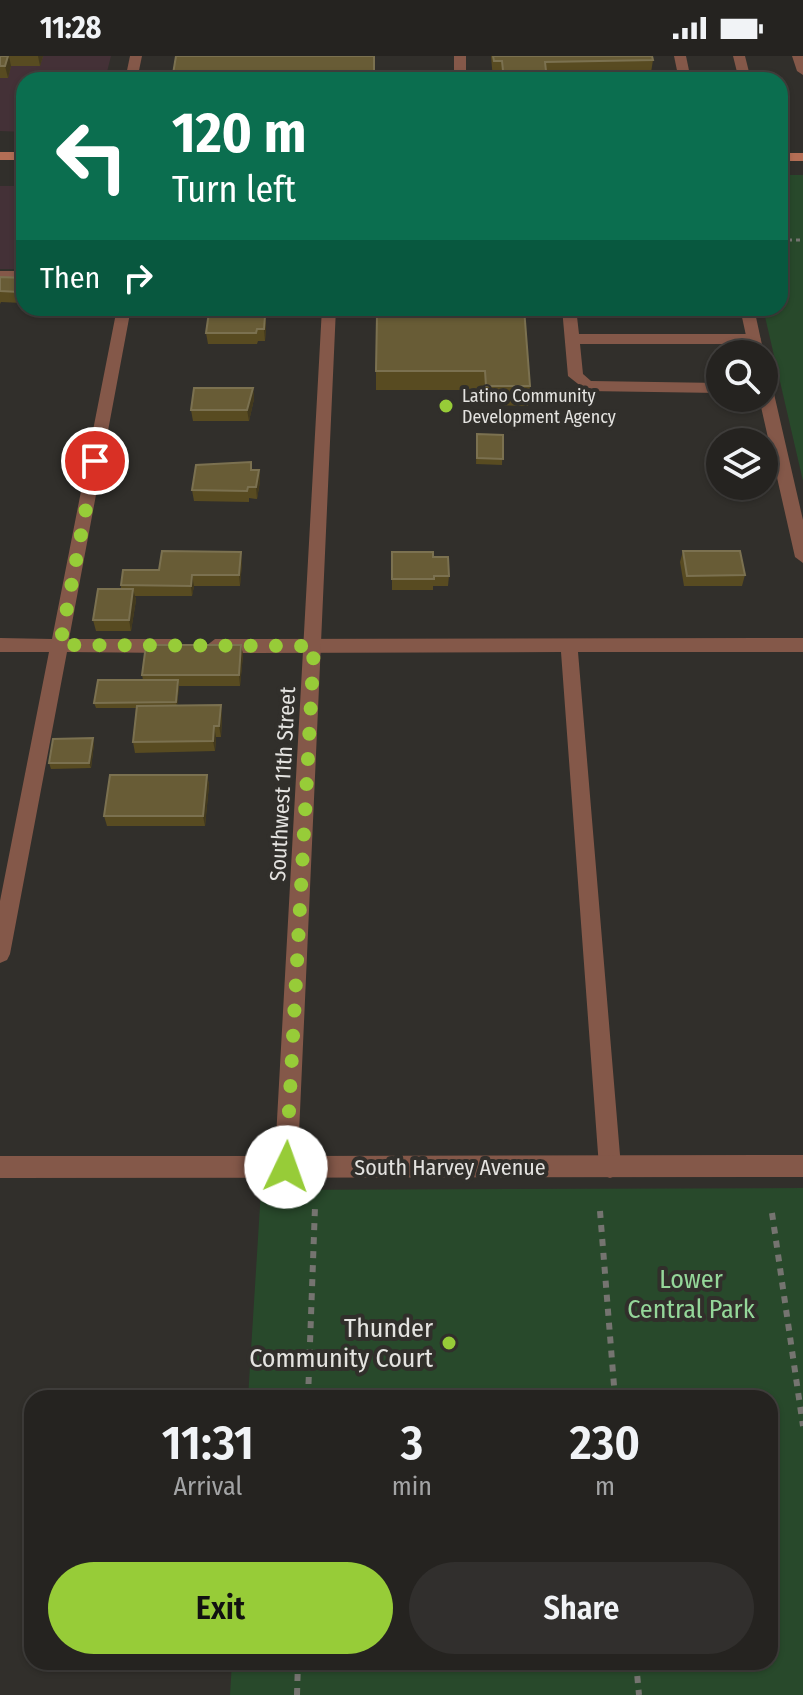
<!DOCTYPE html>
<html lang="en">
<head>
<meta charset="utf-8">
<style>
	body { margin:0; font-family:"Fira Sans Condensed",sans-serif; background:#312f2d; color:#f1f3f6; height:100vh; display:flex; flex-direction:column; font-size:30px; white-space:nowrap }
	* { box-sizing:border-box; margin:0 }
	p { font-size:26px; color:#a3a4a5 }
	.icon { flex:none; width:44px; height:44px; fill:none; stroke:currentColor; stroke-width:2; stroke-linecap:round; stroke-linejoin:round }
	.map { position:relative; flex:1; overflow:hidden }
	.details { position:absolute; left:24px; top:1334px; width:754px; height:280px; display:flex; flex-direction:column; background:#252320; border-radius:24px; box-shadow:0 2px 6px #0004,0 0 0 2px #42403e }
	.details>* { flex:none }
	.banner { position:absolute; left:16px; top:16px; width:772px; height:244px; border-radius:24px; box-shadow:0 2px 6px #0004,0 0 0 2px #42403e; background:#0b6e4f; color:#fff; overflow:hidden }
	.tools { position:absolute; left:706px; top:284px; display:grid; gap:16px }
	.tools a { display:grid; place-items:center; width:72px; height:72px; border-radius:50%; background:#252320; box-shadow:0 2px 6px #0004,0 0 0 2px #42403e; font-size:40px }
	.pin { position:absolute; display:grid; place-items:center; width:68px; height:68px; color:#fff; margin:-34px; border:4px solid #fff; border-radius:50%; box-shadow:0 2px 8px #0007 }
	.me { position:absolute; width:88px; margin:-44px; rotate:3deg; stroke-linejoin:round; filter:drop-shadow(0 0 6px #0008) }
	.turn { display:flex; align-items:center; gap:28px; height:168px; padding:0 24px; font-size:36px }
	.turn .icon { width:104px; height:104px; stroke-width:2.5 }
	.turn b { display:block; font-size:56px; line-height:68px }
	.then { display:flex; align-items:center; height:76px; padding:0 24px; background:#0003; gap:16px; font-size:30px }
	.eta { display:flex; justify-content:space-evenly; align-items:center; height:136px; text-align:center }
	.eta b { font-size:48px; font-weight:600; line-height:56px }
	.cta { display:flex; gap:16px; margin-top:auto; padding:16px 24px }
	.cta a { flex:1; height:92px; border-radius:48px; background:#97cc38; color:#111; font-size:32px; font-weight:600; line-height:92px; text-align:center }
	.cta a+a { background:#312f2d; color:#f1f3f6 }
	.status { display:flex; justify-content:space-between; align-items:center; height:56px; padding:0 40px; background:#252320; direction:ltr }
	.status svg { height:22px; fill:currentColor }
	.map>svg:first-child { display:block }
	.industrial { fill:#443137 }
	.green { fill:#28492b }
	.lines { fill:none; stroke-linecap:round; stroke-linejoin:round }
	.path-far1 { stroke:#757470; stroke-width:3; stroke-dasharray:4 4; stroke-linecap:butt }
	.path { stroke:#757470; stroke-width:6; stroke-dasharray:7 7; stroke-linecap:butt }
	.lane { fill:#845849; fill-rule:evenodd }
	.street { fill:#845849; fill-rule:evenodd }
	.secondary { fill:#b36e55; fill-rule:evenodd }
	.wall { fill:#584b21 }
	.shaded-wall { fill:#42391d }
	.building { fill:#685c36; stroke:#7b7150; stroke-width:2 }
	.route { stroke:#97cc38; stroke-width:14; stroke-dasharray:0 25.2 }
	.poi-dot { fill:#97cc38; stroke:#312f2b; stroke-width:3 }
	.labels { text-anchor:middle; stroke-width:8; stroke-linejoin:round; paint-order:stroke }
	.far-poi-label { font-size:18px; fill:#e4e3e0; stroke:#312f2b; text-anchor:start }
	.street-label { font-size:22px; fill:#e4e3e0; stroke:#312f2b }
	.near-park-label { font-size:26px; fill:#94d799; stroke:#312f2b }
	.near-poi-label { font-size:26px; fill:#e4e3e0; stroke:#312f2b; text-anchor:end }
</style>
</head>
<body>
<div class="status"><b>11:28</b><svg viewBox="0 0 49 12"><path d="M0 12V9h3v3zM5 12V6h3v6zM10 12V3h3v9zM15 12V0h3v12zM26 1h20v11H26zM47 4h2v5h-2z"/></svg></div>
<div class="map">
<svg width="803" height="1639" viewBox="0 0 803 1639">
	<rect width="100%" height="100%" fill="#312f2b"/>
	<!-- industrial -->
	<g class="industrial">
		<polygon points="0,0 111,0 105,24 24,24 24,76 0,75"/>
		<rect x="0" y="130" width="24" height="83"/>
	</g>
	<!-- green -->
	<g class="green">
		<polygon points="780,119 803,119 803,425 763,252 780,252"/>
		<polygon points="803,1132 803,1639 230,1639 232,1606 770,1606 770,1342 248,1342 261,1134"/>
	</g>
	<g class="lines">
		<!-- path-far1 -->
		<polyline class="path-far1" points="780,184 803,184"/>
		<!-- path -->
		<g class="path">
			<polyline points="600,1155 615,1342"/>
			<polyline points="772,1157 803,1370"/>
			<polyline points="308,1342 315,1151"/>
			<polyline points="636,1606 639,1639"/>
			<polyline points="297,1639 298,1606"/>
		</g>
		<!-- lane -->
		<g class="lane">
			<polygon points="674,0 686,0 691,24 679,24"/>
			<polygon points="733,0 745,0 751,24 739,24"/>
			<rect x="0" y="215" width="24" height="8"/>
			<polygon points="117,252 131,252 69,583 171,583 180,590 171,597 67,596 10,898 7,904 0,907 0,845 49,596 0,596 0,582 52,583"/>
			<polygon points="562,252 576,252 579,278 754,278 761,283 754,288 580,288 583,318 591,325 720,327 720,337 587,335 568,320"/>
			<polygon points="803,582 803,596 578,596 621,1111 618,1119 610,1122 602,1119 599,1111 561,596 215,597 206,590 215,583"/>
		</g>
		<!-- street -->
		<g class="street">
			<polygon points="130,0 142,0 137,24 125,24"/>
			<rect x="454" y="0" width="12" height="24"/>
			<polygon points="792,0 803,0 803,19 797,15"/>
			<polygon points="322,252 336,252 298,1100 803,1099 803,1121 0,1122 0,1100 275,1100"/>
			<polygon points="740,252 754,252 764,298 764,299 750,298"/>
			<polygon points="764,324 772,329 803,464 803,507 795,501 759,342 764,342"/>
		</g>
		<!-- secondary -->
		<g class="secondary">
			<rect x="0" y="96" width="24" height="8"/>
			<rect x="780" y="97" width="23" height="8"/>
		</g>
	</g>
	<!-- wall -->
	<g class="wall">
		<polygon points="0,0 43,0 40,10 11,10 8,22 0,22"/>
		<polygon points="491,0 652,0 653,4 650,23 493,24"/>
		<polygon points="0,221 24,222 24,242 22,247 1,246 0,248"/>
		<polygon points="197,252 221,252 221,256 224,256 224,252 271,252 270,260 265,260 266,271 265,285 258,285 257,288 208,288 206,277 209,258 198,258"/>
		<polygon points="472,252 524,252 530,330 528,350 485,349 484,334 376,334 376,315 473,259"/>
		<polygon points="253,332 254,343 249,365 193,365 191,354"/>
		<polygon points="477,378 503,379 502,409 476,408"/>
		<polygon points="259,414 260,425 257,443 249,442 249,446 194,445 192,434"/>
		<polygon points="683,495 745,519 742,530 684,530 680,506"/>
		<polygon points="392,496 433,501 449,520 448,530 433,530 433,534 392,534"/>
		<polygon points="242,507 240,530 194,530 192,540 135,540 136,544 131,575 96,575 93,564 121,533 121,529 159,514"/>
		<polygon points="241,589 243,599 240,630 179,630 177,650 222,659 221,681 216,681 215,695 135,697 133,686 136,652 96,652 94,647 143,624 142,619"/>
		<polygon points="94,688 91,712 51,713 49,707"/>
		<polygon points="207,719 209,729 205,770 107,770 104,760"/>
	</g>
	<!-- shaded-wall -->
	<g class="shaded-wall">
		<polygon points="9,0 11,10 8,22 5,10"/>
		<polygon points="38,0 43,0 40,10"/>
		<polygon points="24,222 24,242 22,247 19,236"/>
		<polygon points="265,260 266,271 265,285 264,273"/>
		<polygon points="253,332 254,343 249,365 247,354"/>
		<polygon points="259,414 260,425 257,443 256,431"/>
		<polygon points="241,496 242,507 240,530 239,519"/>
		<polygon points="192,519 194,530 192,540 191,530"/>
		<polygon points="133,533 136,544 131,575 129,564"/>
		<polygon points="241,589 243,599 240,630 239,619"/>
		<polygon points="178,624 179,630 177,652 176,646"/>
		<polygon points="221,649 222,659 221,681 219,670"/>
		<polygon points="214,670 216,681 215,695 213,685"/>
		<polygon points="93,682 94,688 91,712 89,707"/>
		<polygon points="207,719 209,729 205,770 203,760"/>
	</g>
	<!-- building -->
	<g class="building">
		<polygon points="0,0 8,0 5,10 0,10"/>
		<polygon points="176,0 374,0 374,24 172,24"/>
		<polygon points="493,0 652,0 653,4 545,6 547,24 504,24 502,5 494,5"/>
		<polygon points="49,22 80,23 49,24"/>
		<polygon points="0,221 24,222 19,236 0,235"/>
		<polygon points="474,252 524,252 530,330 486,330 485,315 376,315 377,259 474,259"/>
		<polygon points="209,256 260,256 260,260 265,260 264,273 257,273 256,277 206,277"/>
		<polygon points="194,332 253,332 247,354 191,354"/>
		<polygon points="477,378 503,379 503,403 477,402"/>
		<polygon points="251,406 251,414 259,414 256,431 248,431 247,435 192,434 196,409"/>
		<polygon points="162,495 241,496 239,519 192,519 191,530 121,529 123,514 159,514"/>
		<polygon points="683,495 740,495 745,519 687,520"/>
		<polygon points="392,496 433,496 433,501 448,501 449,520 434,520 434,523 392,523"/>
		<polygon points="98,533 133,533 129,564 93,564"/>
		<polygon points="146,589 241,589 239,619 142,619"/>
		<polygon points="98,624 178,624 176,646 94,647"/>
		<polygon points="221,649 219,670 214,670 213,685 133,686 137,650"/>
		<polygon points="93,682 89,707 49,707 53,683"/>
		<polygon points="110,719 207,719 203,760 104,760"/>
	</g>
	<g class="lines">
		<!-- route -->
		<polyline class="route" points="95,405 60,589 314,590 286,1111"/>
	</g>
	<!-- markers -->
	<g class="poi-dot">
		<circle cx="446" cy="350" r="8"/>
		<circle cx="449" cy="1287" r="8"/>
	</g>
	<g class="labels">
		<!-- far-poi labels -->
		<g class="far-poi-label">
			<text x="462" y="346">Latino Community<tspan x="462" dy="21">Development Agency</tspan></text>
		</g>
		<!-- street labels -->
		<g class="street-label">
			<text transform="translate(282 728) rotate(-87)" y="8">Southwest 11th Street</text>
			<text x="450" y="1119">South Harvey Avenue</text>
		</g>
		<!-- near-park labels -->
		<g class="near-park-label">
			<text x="691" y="1232">Lower<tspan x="691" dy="30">Central Park</tspan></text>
		</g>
		<!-- near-poi labels -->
		<g class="near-poi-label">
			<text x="433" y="1281">Thunder<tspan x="433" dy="30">Community Court</tspan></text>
		</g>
	</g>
</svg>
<div class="tools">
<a><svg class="icon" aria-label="search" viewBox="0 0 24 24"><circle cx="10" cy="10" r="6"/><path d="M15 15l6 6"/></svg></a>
<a><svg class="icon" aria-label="layers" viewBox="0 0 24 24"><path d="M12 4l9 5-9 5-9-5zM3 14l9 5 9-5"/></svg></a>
</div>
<div class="pin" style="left:95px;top:405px;background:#d93025"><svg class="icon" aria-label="arrive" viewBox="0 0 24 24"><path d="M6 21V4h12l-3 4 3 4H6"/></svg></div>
<svg class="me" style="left:286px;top:1111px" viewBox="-20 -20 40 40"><circle r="19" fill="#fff"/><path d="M0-13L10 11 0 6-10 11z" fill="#97cc38"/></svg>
<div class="banner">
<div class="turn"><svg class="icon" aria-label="left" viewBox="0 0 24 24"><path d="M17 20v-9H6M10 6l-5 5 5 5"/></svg><div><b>120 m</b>Turn left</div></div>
<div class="then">Then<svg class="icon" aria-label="right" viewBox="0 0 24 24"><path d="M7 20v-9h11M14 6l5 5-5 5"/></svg></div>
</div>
<section class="details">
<div class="eta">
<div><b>11:31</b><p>Arrival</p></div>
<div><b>3</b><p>min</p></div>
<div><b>230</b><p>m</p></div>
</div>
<div class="cta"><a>Exit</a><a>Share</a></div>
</section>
</div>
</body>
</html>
